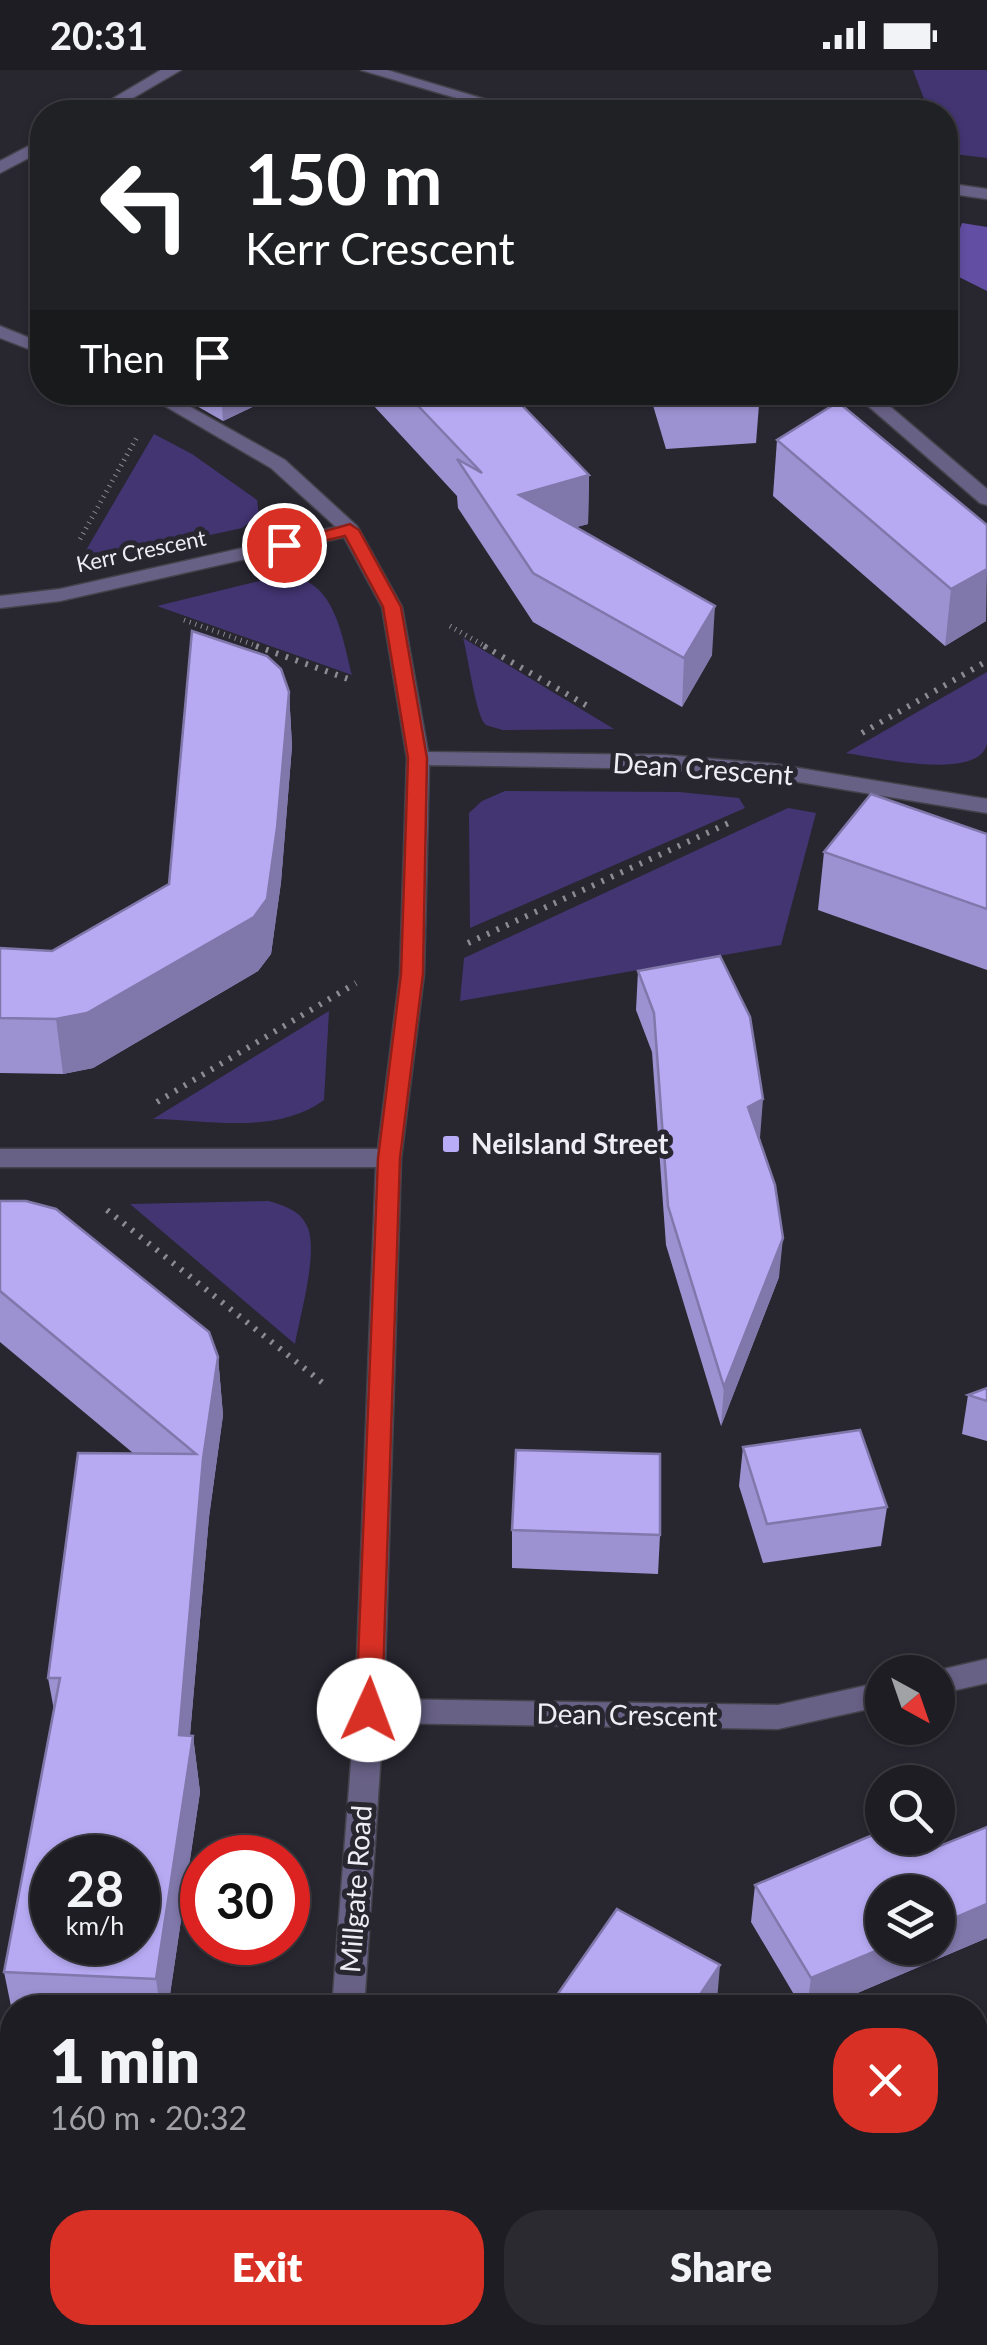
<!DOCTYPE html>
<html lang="en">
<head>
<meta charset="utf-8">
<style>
	body { margin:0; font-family:Lato,sans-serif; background:#2b2a31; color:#f1f3f6; height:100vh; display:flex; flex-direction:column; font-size:38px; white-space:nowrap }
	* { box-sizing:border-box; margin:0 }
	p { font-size:32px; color:#a1a2a6 }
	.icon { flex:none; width:55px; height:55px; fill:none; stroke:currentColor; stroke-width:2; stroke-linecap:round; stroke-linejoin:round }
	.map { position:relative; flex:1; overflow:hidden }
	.panel { position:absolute; left:0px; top:1925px; width:988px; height:350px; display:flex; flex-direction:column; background:#1e1d24; border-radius:40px 40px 0 0; box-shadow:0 2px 8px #0004,0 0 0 2px #3c3b41 }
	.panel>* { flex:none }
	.guide { position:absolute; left:30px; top:30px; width:928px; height:305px; border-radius:40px; box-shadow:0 2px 8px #0004,0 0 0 2px #3c3b41; background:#202124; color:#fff; overflow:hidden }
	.needle { width:65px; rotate:140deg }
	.fabs { position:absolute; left:865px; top:1585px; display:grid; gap:20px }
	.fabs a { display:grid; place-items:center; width:90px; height:90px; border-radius:50%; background:#1e1d24; box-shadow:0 2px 8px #0004,0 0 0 2px #3c3b41; font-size:50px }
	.speed { position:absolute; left:30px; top:1765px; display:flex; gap:20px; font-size:50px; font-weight:700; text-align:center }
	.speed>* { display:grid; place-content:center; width:130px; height:130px; border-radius:50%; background:#1e1d24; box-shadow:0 2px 8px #0004,0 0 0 2px #3c3b41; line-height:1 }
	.speed small { font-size:25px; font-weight:400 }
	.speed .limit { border:15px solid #d22; background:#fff; color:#111 }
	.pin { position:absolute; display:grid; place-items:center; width:85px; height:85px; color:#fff; margin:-42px; border:5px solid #fff; border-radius:50%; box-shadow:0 2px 10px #0007 }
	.me { position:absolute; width:110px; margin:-55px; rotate:2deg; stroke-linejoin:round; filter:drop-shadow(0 0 8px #0008) }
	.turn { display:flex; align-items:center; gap:35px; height:210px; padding:0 50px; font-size:45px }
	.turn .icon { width:130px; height:130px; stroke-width:2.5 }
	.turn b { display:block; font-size:70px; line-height:85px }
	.then { display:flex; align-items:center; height:95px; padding:0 50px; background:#0003; gap:20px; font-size:38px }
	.round { display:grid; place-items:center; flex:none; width:105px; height:105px; border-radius:40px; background:#2b2a31 }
	.overview { display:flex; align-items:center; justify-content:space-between; height:170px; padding:0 50px }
	h1 { font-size:60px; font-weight:800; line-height:75px }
	.cta { display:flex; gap:20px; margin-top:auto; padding:20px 50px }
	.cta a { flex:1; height:115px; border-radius:40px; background:#d93025; color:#fff; font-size:40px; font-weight:800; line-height:115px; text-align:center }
	.cta a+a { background:#2b2a31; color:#f1f3f6 }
	.status { display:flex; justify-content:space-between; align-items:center; height:70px; padding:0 50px; background:#1e1d24; direction:ltr }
	.status svg { height:28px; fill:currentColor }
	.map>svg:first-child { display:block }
	.green { fill:#433572 }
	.forest { fill:#624ea2 }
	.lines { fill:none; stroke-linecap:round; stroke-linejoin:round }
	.minor-casing { stroke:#44434b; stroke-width:3 }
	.tertiary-casing { stroke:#44434b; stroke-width:3 }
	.path-far1 { stroke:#8c8b92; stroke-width:5; stroke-dasharray:1 5; stroke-linecap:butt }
	.path { stroke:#8c8b92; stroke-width:6; stroke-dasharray:2.5 8; stroke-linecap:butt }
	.minor { fill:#686186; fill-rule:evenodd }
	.tertiary { fill:#686186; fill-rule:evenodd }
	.wall { fill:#9d92d1 }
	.shaded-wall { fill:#8077aa }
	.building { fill:#b7aaf3; stroke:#8077aa; stroke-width:2.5; fill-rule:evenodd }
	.route { fill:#d93025; stroke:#8d1f18; stroke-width:2.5 }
	.poi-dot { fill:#b8abf7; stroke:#282730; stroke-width:4 }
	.labels { text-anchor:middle; stroke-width:10; stroke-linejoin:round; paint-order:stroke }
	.far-street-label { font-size:22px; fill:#eeedf3; stroke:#282730 }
	.street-label { font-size:28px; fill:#eeedf3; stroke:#282730 }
	.poi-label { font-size:28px; font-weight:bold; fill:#eeedf3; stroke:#282730; text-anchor:start }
</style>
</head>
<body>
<div class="status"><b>20:31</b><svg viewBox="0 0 49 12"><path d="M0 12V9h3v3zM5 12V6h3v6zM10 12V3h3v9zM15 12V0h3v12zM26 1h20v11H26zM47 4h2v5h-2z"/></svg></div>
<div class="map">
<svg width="987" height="2275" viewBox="0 0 987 2275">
	<rect width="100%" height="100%" fill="#282730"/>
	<!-- green -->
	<g class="green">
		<polygon points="913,0 987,0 987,88 945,83 945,42 929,42"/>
		<polygon points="154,364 192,384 257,430 259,445 242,458 78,494"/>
		<path d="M280 506C334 504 341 562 352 605L157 536Z"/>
		<path d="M463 568 614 659 502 660C501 659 487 656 486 655 476 648 468 585 463 568Z"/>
		<path d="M987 602C987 624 987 652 987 674 978 712 874 687 846 683Z"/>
		<polygon points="505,721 679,722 739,728 745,738 470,858 469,743 482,731"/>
		<polygon points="788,738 816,743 781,875 460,931 464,888"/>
		<path d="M329 941 324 1030C276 1065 210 1050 153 1049Z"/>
		<path d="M269 1131C284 1136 300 1140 307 1156 319 1180 300 1246 295 1274L130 1134Z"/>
	</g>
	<!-- forest -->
	<polygon class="forest" points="962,153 987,157 987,221 945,200"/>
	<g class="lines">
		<!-- minor casing -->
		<g class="minor-casing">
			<g id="minor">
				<polygon points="161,0 181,0 109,42 90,42"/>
				<polygon points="42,69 42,81 0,103 0,91"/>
				<polygon points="0,256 42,273 42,284 0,268"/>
				<polygon points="141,322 164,322 285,390 357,456 402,537 428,682 665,685 774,694 987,729 987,743 774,708 665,699 429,695 424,904 401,1088 384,1629 778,1635 882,1612 882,1636 778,1659 383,1653 364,1938 332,1938 355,1641 376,1097 0,1097 0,1079 378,1079 400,904 407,688 382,537 344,467 60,531 0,538 0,526 60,519 336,457 271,398"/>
				<polygon points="852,322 873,322 987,419 987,435 980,433"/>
				<polygon points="987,1589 987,1613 938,1624 938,1602 931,1602"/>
				<polygon points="308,2262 342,2262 341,2275 307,2275"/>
			</g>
		</g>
		<!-- tertiary casing -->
		<g class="tertiary-casing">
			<g id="tertiary">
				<polygon points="361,0 387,0 528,42 504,42"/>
				<polygon points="945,113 987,119 987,129 945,123"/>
			</g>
		</g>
		<!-- path-far1 -->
		<g class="path-far1">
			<polyline points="80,469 137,367"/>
			<polyline points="184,550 263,578"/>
			<polyline points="450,556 488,578"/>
		</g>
		<!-- path -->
		<g class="path">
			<polyline points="256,576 351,610"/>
			<polyline points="484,576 591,638"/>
			<polyline points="862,663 987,591"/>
			<polyline points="468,873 733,751"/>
			<polyline points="157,1032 356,913"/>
			<polyline points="107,1140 324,1314"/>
		</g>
		<!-- minor -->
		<use href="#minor" class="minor"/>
		<!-- tertiary -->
		<use href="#tertiary" class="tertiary"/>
	</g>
	<!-- wall -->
	<g class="wall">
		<polygon points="187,322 284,322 223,351 188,331"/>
		<polygon points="361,322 509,322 589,405 588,454 576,457 712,585 682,637 533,552 458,438 457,426"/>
		<polygon points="649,322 760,322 756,373 666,379"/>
		<polygon points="838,332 986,551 945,576 773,426 777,370"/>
		<polygon points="289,622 292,676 281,812 271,884 258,901 93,998 63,1004 0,1003 0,878 52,881 169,814"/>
		<polygon points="987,764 987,900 818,840 824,782"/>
		<polygon points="638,901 760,1068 779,1207 721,1356 666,1175 652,982 636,940"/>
		<polygon points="0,1131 218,1287 223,1345 209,1447 190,1665 193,1666 200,1722 168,1938 12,1938 12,1941 4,1902 54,1640 48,1608 133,1383 0,1272"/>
		<polygon points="987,1318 987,1371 962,1364 968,1325"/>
		<polygon points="743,1377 887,1437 881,1476 763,1493 739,1416"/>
		<polygon points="512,1460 660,1465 658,1504 512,1498"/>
		<polygon points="987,1757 987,1868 822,1938 802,1938 751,1852 755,1815 915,1786"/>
		<polygon points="12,2081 12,2262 119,2262 118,2275 0,2275 0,2132"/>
	</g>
	<!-- shaded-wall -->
	<g class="shaded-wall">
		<polygon points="221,322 284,322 223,351"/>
		<polygon points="589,405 588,454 519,473 519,425"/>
		<polygon points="987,499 986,551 945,576 951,519"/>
		<polygon points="715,536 712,585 682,637 684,588"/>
		<polygon points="289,622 292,676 281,812 271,884 258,901 93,998 63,1004 56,949 87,943"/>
		<polygon points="763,1029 760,1068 745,1076 748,1037"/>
		<polygon points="783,1168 779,1207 721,1356 724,1317"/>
		<polygon points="218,1287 223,1345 209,1447 186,1710 193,1666 200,1722 168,1938 160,1938 156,1909 203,1389"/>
		<polygon points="987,1834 987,1868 822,1938 807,1938 811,1908 883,1878 938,1878 938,1855"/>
		<polygon points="720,1895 717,1931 712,1938 691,1938"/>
		<polygon points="111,2262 119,2262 118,2275 114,2275"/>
	</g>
	<!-- building -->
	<g class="building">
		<polygon points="405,322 509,322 589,405 519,425 715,536 684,588 533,503 457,389 482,403"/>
		<polygon points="668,322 699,322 668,325"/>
		<polygon points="838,332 987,455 987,499 951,519 777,370"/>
		<polygon points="192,561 267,586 281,599 289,622 277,758 267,829 254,847 87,943 56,949 0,948 0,878 52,881 169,814"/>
		<polygon points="871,724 987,764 987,839 824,782"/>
		<polygon points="720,886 750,947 763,1029 748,1037 775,1115 783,1168 724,1317 668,1136 654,943 638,901"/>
		<path d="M0 1131H26L56 1139 209 1262 218 1287 203 1389 179 1665 193 1666 156 1909 4 1902 60 1608H48L78 1383 196 1384 0 1221ZM52 1788H138V1872H52Z"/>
		<polygon points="987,1318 987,1331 968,1325"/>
		<polygon points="860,1360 887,1437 767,1454 743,1377"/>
		<polygon points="516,1380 660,1384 660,1465 512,1460"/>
		<polygon points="987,1757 987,1834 938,1855 938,1822 882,1822 883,1878 811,1908 755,1815 882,1761 882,1768 903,1768 915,1786"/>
		<polygon points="617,1839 720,1895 691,1938 548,1938"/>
		<polygon points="9,2081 12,2081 12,2248 0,2247 0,2132"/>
		<rect x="506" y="2262" width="157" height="13"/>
	</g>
	<!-- route -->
	<polygon class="route" points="350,454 359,460 401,537 427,688 423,904 400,1088 382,1640 378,1648 369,1651 359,1648 356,1640 378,1088 401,904 408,688 383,537 345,466 284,480 275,475"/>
	<!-- markers -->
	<rect class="poi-dot" x="441" y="1064" width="20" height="20" rx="5"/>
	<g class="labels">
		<!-- far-street labels -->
		<g class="far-street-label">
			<text transform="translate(141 481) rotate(-12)" y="8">Kerr Crescent</text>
		</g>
		<!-- street labels -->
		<g class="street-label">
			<text transform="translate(703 699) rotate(4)" y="10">Dean Crescent</text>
			<text transform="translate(627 1645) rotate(1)" y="10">Dean Crescent</text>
			<text transform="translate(356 1819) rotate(-86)" y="10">Millgate Road</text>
		</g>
		<!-- poi labels -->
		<g class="poi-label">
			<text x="471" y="1084">Neilsland Street</text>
		</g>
	</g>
</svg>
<div class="fabs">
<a><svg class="needle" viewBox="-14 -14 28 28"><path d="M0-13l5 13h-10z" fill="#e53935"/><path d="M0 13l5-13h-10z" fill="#a1a2a6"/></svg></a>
<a><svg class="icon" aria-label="search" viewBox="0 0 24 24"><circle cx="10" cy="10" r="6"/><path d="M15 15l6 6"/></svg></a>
<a><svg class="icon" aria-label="layers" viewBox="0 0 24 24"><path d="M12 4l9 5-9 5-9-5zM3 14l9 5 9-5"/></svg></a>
</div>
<div class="speed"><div>28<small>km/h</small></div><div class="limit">30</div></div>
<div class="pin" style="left:284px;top:475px;background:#d93025"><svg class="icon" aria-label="arrive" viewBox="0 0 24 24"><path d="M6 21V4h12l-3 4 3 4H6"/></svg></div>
<svg class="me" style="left:369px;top:1640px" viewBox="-20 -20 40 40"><circle r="19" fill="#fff"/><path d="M0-13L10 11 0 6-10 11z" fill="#d93025"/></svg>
<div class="guide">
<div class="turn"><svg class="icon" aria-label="left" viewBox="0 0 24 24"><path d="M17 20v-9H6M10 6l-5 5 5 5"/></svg><div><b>150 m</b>Kerr Crescent</div></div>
<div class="then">Then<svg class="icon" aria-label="arrive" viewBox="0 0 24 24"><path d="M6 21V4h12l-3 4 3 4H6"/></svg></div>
</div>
<section class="panel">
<div class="overview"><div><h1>1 min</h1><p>160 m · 20:32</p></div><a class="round" style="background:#d93025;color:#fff"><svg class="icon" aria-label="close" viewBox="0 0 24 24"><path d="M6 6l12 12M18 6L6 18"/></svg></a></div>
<div class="cta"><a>Exit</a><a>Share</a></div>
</section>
</div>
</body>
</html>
